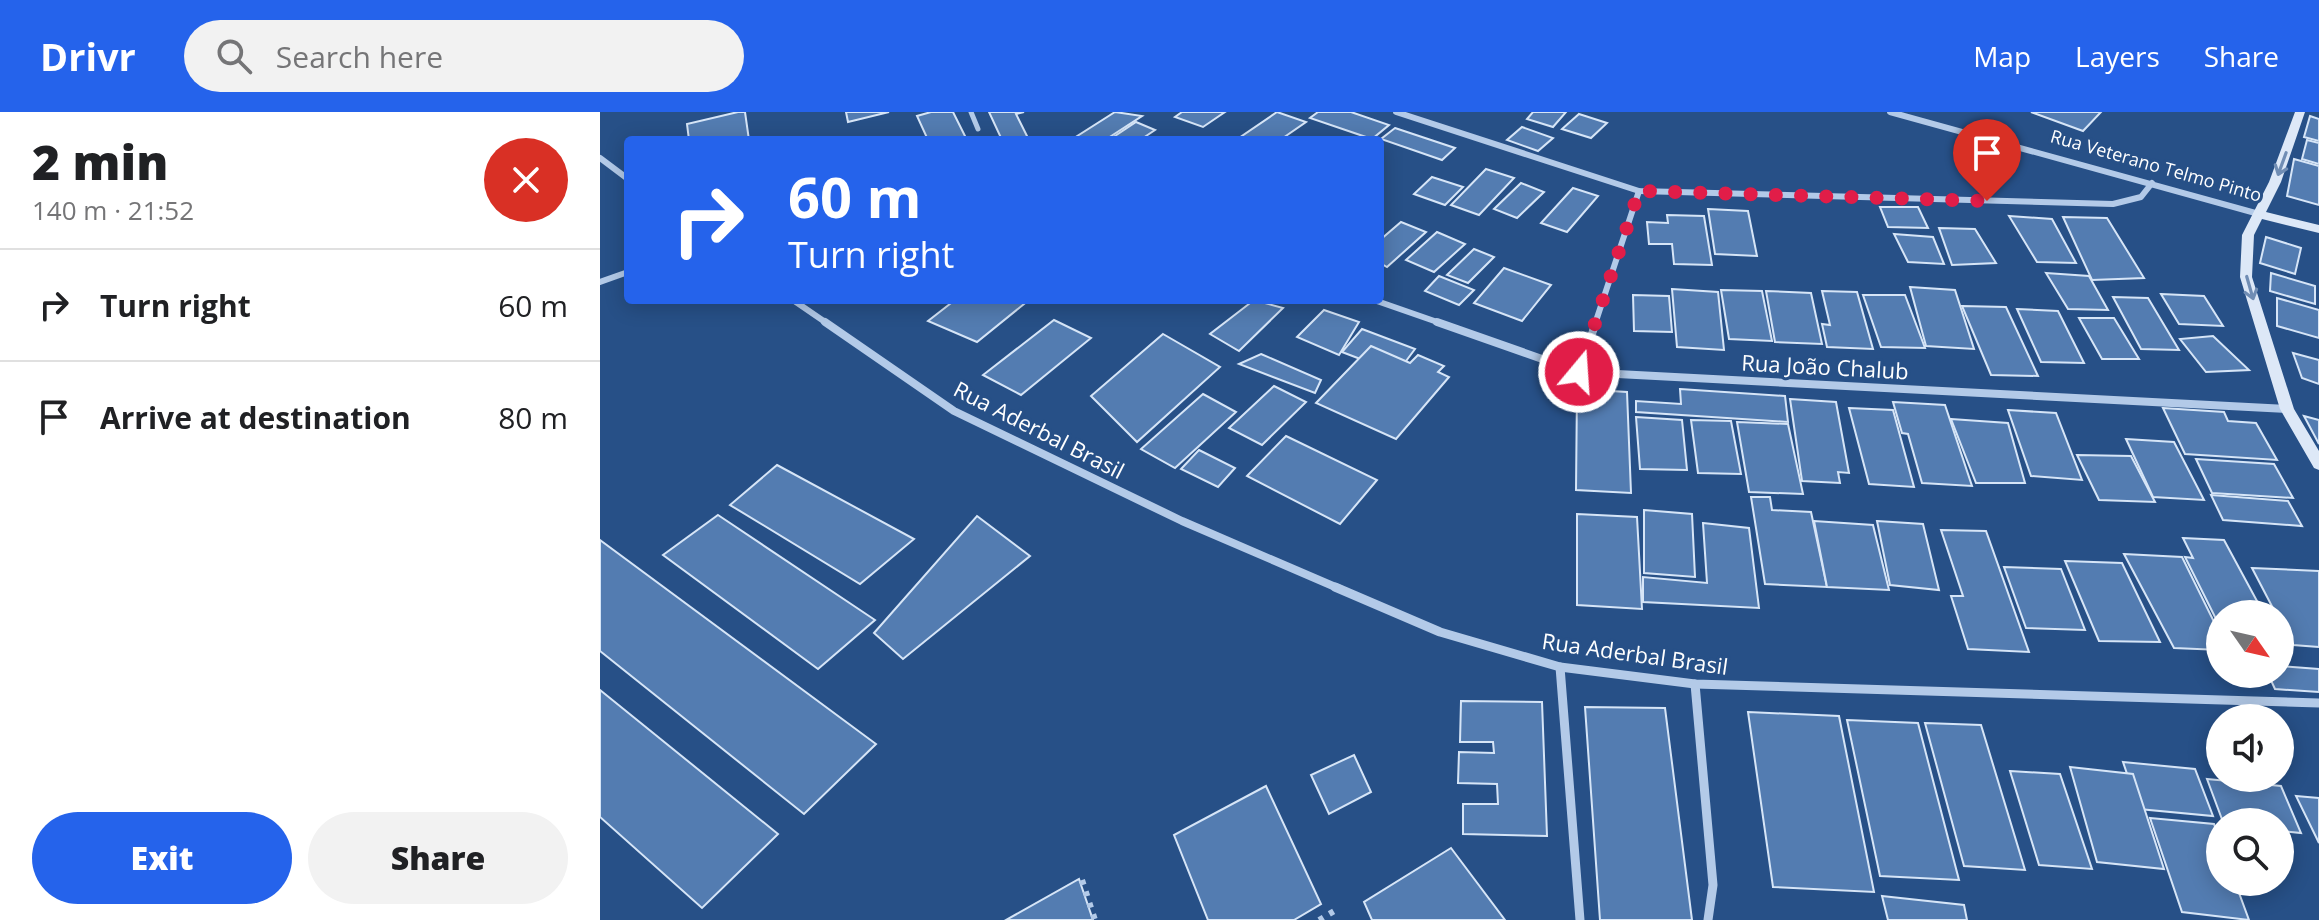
<!DOCTYPE html>
<html lang="en">
<head>
<meta charset="utf-8">
<style>
	body { margin:0; font-family:"Open Sans",sans-serif; background:#f2f2f2; color:#202124; height:100vh; display:flex; flex-direction:column; font-size:30px; white-space:nowrap }
	* { box-sizing:border-box; margin:0 }
	p { font-size:26px; color:#757577 }
	.icon { flex:none; width:44px; height:44px; fill:none; stroke:currentColor; stroke-width:2; stroke-linecap:round; stroke-linejoin:round }
	.map { position:relative; flex:1; overflow:hidden }
	.details { display:flex; flex-direction:column; background:#fff; width:600px }
	.details>* { flex:none }
	.banner { position:absolute; left:24px; top:24px; width:760px; height:168px; border-radius:8px; box-shadow:0 4px 20px #0003; background:#2563eb; color:#fff; overflow:hidden }
	.needle { width:52px; rotate:124deg }
	.tools { position:absolute; left:1606px; top:488px; display:grid; gap:16px }
	.tools a { display:grid; place-items:center; width:88px; height:88px; border-radius:50%; background:#fff; box-shadow:0 4px 20px #0003; font-size:40px }
	.pin { position:absolute; display:grid; place-items:center; width:68px; height:68px; color:#fff; margin:-82px -34px; border-radius:50% 50% 50% 0; rotate:-45deg; box-shadow:0 0 8px #0007 }
	.pin .icon { rotate:45deg }
	.me { position:absolute; width:88px; margin:-44px; rotate:18deg; stroke-linejoin:round; filter:drop-shadow(0 0 6px #0008) }
	.turn { display:flex; align-items:center; gap:28px; height:168px; padding:0 32px; font-size:36px }
	.turn .icon { width:104px; height:104px; stroke-width:2.5 }
	.turn b { display:block; font-size:56px; line-height:68px }
	.round { display:grid; place-items:center; flex:none; width:84px; height:84px; border-radius:42px; background:#f2f2f2 }
	.overview { display:flex; align-items:center; justify-content:space-between; height:136px; padding:0 32px }
	h1 { font-size:48px; font-weight:800; line-height:60px }
	.action { display:flex; gap:16px; margin-top:auto; padding:16px 32px }
	.action a { flex:1; height:92px; border-radius:48px; background:#2563eb; color:#fff; font-size:32px; font-weight:800; line-height:92px; text-align:center }
	.action a+a { background:#f2f2f2; color:#202124 }
	ul { padding:0; list-style:none }
	li { display:flex; align-items:center; gap:24px; height:112px; padding:0 32px; border-top:2px solid #e0e0e0 }
	li div { flex:1 }
	li b { display:block; font-size:30px }
	li em { font-style:normal }
	header { display:flex; align-items:center; gap:48px; box-sizing:border-box; height:112px; padding:0 40px; background:#2563eb; color:#fff }
	header strong { font-size:38px }
	nav { display:flex; gap:44px; margin-inline-start:auto; font-size:28px }
	.search { width:560px; height:72px; background:#f2f2f2; display:flex; align-items:center; gap:20px; box-sizing:border-box; padding:0 28px; border-radius:44px; color:#757577; font-size:30px }
	main { display:flex; flex:1; min-height:0 }
	.map>svg:first-child { display:block }
	.building { fill:#537cb1; stroke:#d6e5f7; stroke-width:2 }
	.lines { fill:none; stroke-linecap:round; stroke-linejoin:round }
	.path { stroke:#b3cae8; stroke-width:6; stroke-dasharray:5 7; stroke-linecap:butt }
	.lane { stroke:#b3cae8; stroke-width:5 }
	.street-far2 { stroke:#b3cae8; stroke-width:6 }
	.street-far1 { stroke:#b3cae8; stroke-width:8 }
	.street { stroke:#b3cae8; stroke-width:9 }
	.secondary { fill:#dde8f7; fill-rule:evenodd }
	.oneway { stroke:#708db4 }
	.route { stroke:#e11d48; stroke-width:14; stroke-dasharray:0 25.2 }
	.labels { text-anchor:middle; stroke-width:6; stroke-linejoin:round; paint-order:stroke }
	.far-street-label { font-size:18px; fill:#fff; stroke:#275087 }
	.street-label { font-size:22px; fill:#fff; stroke:#275087 }
</style>
</head>
<body>
<header>
<strong>Drivr</strong>
<div class="search"><svg class="icon" aria-label="search" viewBox="0 0 24 24"><circle cx="10" cy="10" r="6"/><path d="M15 15l6 6"/></svg>Search here</div>
<nav><a>Map</a><a>Layers</a><a>Share</a></nav>
</header>
<main>
<section class="details">
<div class="overview"><div><h1>2 min</h1><p>140 m · 21:52</p></div><a class="round" style="background:#d93025;color:#fff"><svg class="icon" aria-label="close" viewBox="0 0 24 24"><path d="M6 6l12 12M18 6L6 18"/></svg></a></div>
<ul>
<li><svg class="icon" aria-label="right" viewBox="0 0 24 24"><path d="M7 20v-9h11M14 6l5 5-5 5"/></svg><div><b>Turn right</b></div><em>60 m</em></li>
<li><svg class="icon" aria-label="arrive" viewBox="0 0 24 24"><path d="M6 21V4h12l-3 4 3 4H6"/></svg><div><b>Arrive at destination</b></div><em>80 m</em></li>
</ul>
<div class="action"><a>Exit</a><a>Share</a></div>
</section>
<div class="map">
<svg width="1719" height="808" viewBox="0 0 1719 808">
	<rect width="100%" height="100%" fill="#275087"/>
	<!-- building -->
	<g class="building">
		<polygon points="138,0 145,0 149,28 89,28 87,12"/>
		<polygon points="246,0 289,0 248,10"/>
		<polygon points="331,0 353,0 367,28 328,28 317,4"/>
		<polygon points="389,0 424,0 416,2 429,28 402,28"/>
		<polygon points="515,0 542,4 505,28 471,28"/>
		<polygon points="582,0 625,0 603,15 575,5"/>
		<polygon points="677,0 706,10 680,28 636,28"/>
		<polygon points="718,0 751,0 789,13 772,27 710,6"/>
		<polygon points="933,0 966,0 953,15 927,7"/>
		<polygon points="1431,0 1501,0 1483,19"/>
		<polygon points="979,2 1007,11 991,26 962,17"/>
		<polygon points="1710,4 1719,7 1719,29 1704,25"/>
		<polygon points="536,10 555,18 540,28 509,28"/>
		<polygon points="922,15 953,26 938,39 907,28"/>
		<polygon points="795,16 855,36 842,48 781,27"/>
		<polygon points="1707,28 1719,31 1719,52 1702,47"/>
		<polygon points="1694,47 1719,54 1719,93 1687,84"/>
		<polygon points="886,57 914,66 879,103 851,93"/>
		<polygon points="832,65 863,75 845,93 814,82"/>
		<polygon points="921,71 944,80 917,106 894,97"/>
		<polygon points="973,76 998,84 967,120 941,111"/>
		<polygon points="1280,95 1318,95 1328,116 1288,115"/>
		<polygon points="1108,97 1148,99 1157,144 1115,142"/>
		<polygon points="1067,103 1104,104 1112,153 1074,152 1072,132 1049,132 1047,110 1068,111"/>
		<polygon points="1409,104 1452,107 1476,151 1437,150"/>
		<polygon points="1463,105 1507,106 1544,166 1492,168"/>
		<polygon points="801,110 826,120 787,155 780,151 780,128"/>
		<polygon points="1339,116 1375,117 1396,151 1352,153"/>
		<polygon points="837,120 865,132 834,160 806,148"/>
		<polygon points="1294,122 1333,125 1344,152 1308,150"/>
		<polygon points="1666,125 1701,136 1695,162 1660,151"/>
		<polygon points="874,137 894,145 868,171 847,163"/>
		<polygon points="904,156 951,173 922,209 874,191"/>
		<polygon points="1446,161 1489,164 1508,198 1468,197"/>
		<polygon points="1671,161 1715,174 1715,192 1670,179"/>
		<polygon points="839,164 874,178 859,193 825,179"/>
		<polygon points="1310,175 1355,178 1374,237 1326,234"/>
		<polygon points="1072,177 1118,180 1124,238 1077,235"/>
		<polygon points="1121,178 1162,179 1172,229 1129,227"/>
		<polygon points="1166,179 1211,181 1222,232 1175,230"/>
		<polygon points="1222,179 1257,180 1273,237 1227,235 1222,212 1230,213"/>
		<polygon points="1561,182 1604,184 1623,214 1579,212"/>
		<polygon points="1033,183 1069,184 1072,220 1034,219"/>
		<polygon points="1263,183 1305,183 1325,236 1281,235"/>
		<polygon points="1513,185 1548,186 1579,238 1541,237"/>
		<polygon points="1677,186 1719,198 1719,226 1677,214"/>
		<polygon points="355,188 429,188 377,230 328,209"/>
		<polygon points="654,188 683,196 639,239 610,222"/>
		<polygon points="1362,194 1406,195 1438,264 1391,263"/>
		<polygon points="1417,197 1458,199 1484,251 1441,250"/>
		<polygon points="724,198 759,210 739,243 697,225"/>
		<polygon points="1479,206 1514,206 1539,247 1502,247"/>
		<polygon points="454,208 491,226 421,283 383,263"/>
		<polygon points="762,217 815,237 797,261 742,240"/>
		<polygon points="563,222 620,255 537,330 491,284"/>
		<polygon points="1613,224 1649,258 1606,260 1580,227"/>
		<polygon points="771,234 810,251 818,243 844,254 838,260 849,265 796,327 716,291"/>
		<polygon points="1693,241 1719,248 1719,272 1702,266"/>
		<polygon points="661,242 721,268 715,281 639,252"/>
		<polygon points="674,274 706,290 662,333 629,316"/>
		<polygon points="977,277 1027,280 1031,381 976,378"/>
		<polygon points="1080,277 1185,284 1188,310 1036,300 1036,289 1081,292"/>
		<polygon points="603,282 636,300 575,356 541,337"/>
		<polygon points="1190,287 1236,290 1249,361 1238,360 1240,371 1202,369"/>
		<polygon points="1293,290 1345,293 1372,374 1322,371 1308,322 1302,321"/>
		<polygon points="1249,296 1293,298 1314,375 1269,372"/>
		<polygon points="1563,296 1624,300 1628,309 1656,311 1677,348 1585,342"/>
		<polygon points="1408,298 1456,301 1482,368 1431,364"/>
		<polygon points="1704,304 1719,308 1719,332"/>
		<polygon points="1036,305 1082,308 1087,358 1040,357"/>
		<polygon points="1351,307 1408,311 1425,371 1376,371"/>
		<polygon points="1091,308 1131,309 1141,362 1098,361"/>
		<polygon points="1137,310 1188,312 1203,382 1149,380"/>
		<polygon points="686,324 777,368 740,412 647,364"/>
		<polygon points="1526,327 1574,330 1604,388 1553,385"/>
		<polygon points="599,338 635,356 618,375 581,357"/>
		<polygon points="1477,343 1531,344 1555,390 1499,388"/>
		<polygon points="1596,347 1674,352 1693,386 1612,381"/>
		<polygon points="177,353 314,427 260,472 130,393"/>
		<polygon points="1611,383 1688,389 1702,414 1623,408"/>
		<polygon points="1151,385 1170,385 1172,398 1211,400 1227,475 1165,472"/>
		<polygon points="1044,398 1092,402 1095,465 1044,461"/>
		<polygon points="977,402 1037,405 1042,497 977,493"/>
		<polygon points="118,403 275,508 218,557 63,443"/>
		<polygon points="377,404 430,444 303,547 274,521"/>
		<polygon points="1214,409 1273,413 1289,478 1227,475"/>
		<polygon points="1277,409 1323,412 1339,478 1290,473"/>
		<polygon points="1103,411 1149,416 1159,496 1043,490 1043,465 1107,471"/>
		<polygon points="1341,418 1386,419 1429,540 1368,537 1351,484 1363,484"/>
		<polygon points="1583,426 1624,428 1664,502 1620,502 1620,515 1585,445 1593,446"/>
		<polygon points="0,428 276,632 204,702 0,539"/>
		<polygon points="1524,442 1582,445 1620,522 1620,538 1574,536"/>
		<polygon points="1465,449 1522,451 1560,530 1499,529"/>
		<polygon points="1404,455 1461,457 1485,518 1426,516"/>
		<polygon points="1652,456 1719,459 1719,535 1693,533 1680,509 1680,502 1676,502"/>
		<polygon points="1680,554 1719,557 1719,580 1675,577 1668,562 1680,562"/>
		<polygon points="0,578 178,722 102,796 0,705"/>
		<polygon points="861,589 942,590 947,724 863,722 863,692 898,692 897,672 858,671 859,640 894,641 893,630 860,630"/>
		<polygon points="985,595 1065,596 1092,808 1000,808"/>
		<polygon points="1148,600 1239,604 1274,780 1173,775"/>
		<polygon points="1247,608 1318,611 1359,768 1280,764"/>
		<polygon points="1325,611 1381,613 1425,758 1364,754"/>
		<polygon points="754,643 771,680 729,702 711,663"/>
		<polygon points="1523,650 1595,657 1613,704 1539,697"/>
		<polygon points="1470,655 1533,662 1564,757 1497,750"/>
		<polygon points="1410,659 1460,662 1492,757 1439,753"/>
		<polygon points="1607,667 1681,674 1701,721 1680,719 1680,710 1623,710"/>
		<polygon points="666,674 721,792 694,808 608,808 574,723"/>
		<polygon points="1696,684 1719,686 1719,731"/>
		<polygon points="1550,706 1614,712 1620,729 1620,770 1635,770 1649,808 1582,800"/>
		<polygon points="851,736 905,808 772,808 764,790"/>
		<polygon points="479,767 493,808 406,808"/>
		<polygon points="1282,784 1364,793 1367,808 1288,808"/>
	</g>
	<g class="lines">
		<!-- path -->
		<g class="path">
			<polyline points="482,768 495,808"/>
			<polyline points="719,808 736,798"/>
		</g>
		<!-- lane -->
		<polyline class="lane" points="371,0 378,17"/>
		<!-- street-far2 -->
		<g class="street-far2">
			<polyline points="796,0 1039,79 1513,92 1541,85 1552,71"/>
			<polyline points="1290,0 1659,102"/>
			<polyline points="0,46 28,67"/>
			<polyline points="0,170 28,160"/>
			<polyline points="193,188 228,212"/>
			<polyline points="774,188 843,212"/>
			<polyline points="995,212 1039,79"/>
		</g>
		<!-- street-far1 -->
		<g class="street-far1">
			<polyline points="225,210 354,299 582,409 740,477"/>
			<polyline points="837,210 979,260 1687,297"/>
			<polyline points="979,260 996,210"/>
		</g>
		<!-- street -->
		<g class="street">
			<polyline points="735,475 840,520 960,555 1095,572 1719,591"/>
			<polyline points="960,555 980,808"/>
			<polyline points="1095,572 1113,773 1108,808"/>
		</g>
		<!-- secondary -->
		<polygon class="secondary" points="1695,0 1705,0 1681,70 1666,100 1719,113 1719,121 1662,107 1654,123 1652,165 1694,297 1719,339 1719,358 1714,356 1680,297 1640,165 1642,123 1669,70"/>
	</g>
	<!-- one-way arrows -->
	<defs><path id="oneway-shaft" d="M-6 0H5M1.5-3L5.5 0L1.5 3" fill="none" stroke-width="1.6" stroke-linecap="round" stroke-linejoin="round" transform="scale(2)"/></defs>
	<g class="oneway">
		<use href="#oneway-shaft" transform="translate(1682 52) rotate(110)"/>
		<use href="#oneway-shaft" transform="translate(1650 176) rotate(74)"/>
	</g>
	<g class="lines">
		<!-- route -->
		<polyline class="route" points="979,260 1039,79 1387,89"/>
	</g>
	<g class="labels">
		<!-- far-street labels -->
		<g class="far-street-label">
			<text transform="translate(1556 54) rotate(16)" y="6">Rua Veterano Telmo Pinto</text>
		</g>
		<!-- street labels -->
		<g class="street-label">
			<text transform="translate(1225 255) rotate(3)" y="8">Rua João Chalub</text>
			<text transform="translate(439 318) rotate(27)" y="8">Rua Aderbal Brasil</text>
			<text transform="translate(1035 542) rotate(8)" y="8">Rua Aderbal Brasil</text>
		</g>
	</g>
</svg>
<div class="tools">
<a><svg class="needle" viewBox="-14 -14 28 28"><path d="M0-13l5 13h-10z" fill="#e53935"/><path d="M0 13l5-13h-10z" fill="#757577"/></svg></a>
<a><svg class="icon" aria-label="sound" viewBox="0 0 24 24"><path d="M4 9h4l5-4v14l-5-4H4zM17 9q2 3 0 6"/></svg></a>
<a><svg class="icon" aria-label="search" viewBox="0 0 24 24"><circle cx="10" cy="10" r="6"/><path d="M15 15l6 6"/></svg></a>
</div>
<div class="pin" style="left:1387px;top:89px;background:#d93025"><svg class="icon" aria-label="arrive" viewBox="0 0 24 24"><path d="M6 21V4h12l-3 4 3 4H6"/></svg></div>
<svg class="me" style="left:979px;top:260px" viewBox="-20 -20 40 40"><circle r="17" fill="#e11d48" stroke="#fff" stroke-width="3"/><path d="M0-11L8 9 0 5-8 9z" fill="#fff"/></svg>
<div class="banner">
<div class="turn"><svg class="icon" aria-label="right" viewBox="0 0 24 24"><path d="M7 20v-9h11M14 6l5 5-5 5"/></svg><div><b>60 m</b>Turn right</div></div>
</div>
</div>
</main>
</body>
</html>
